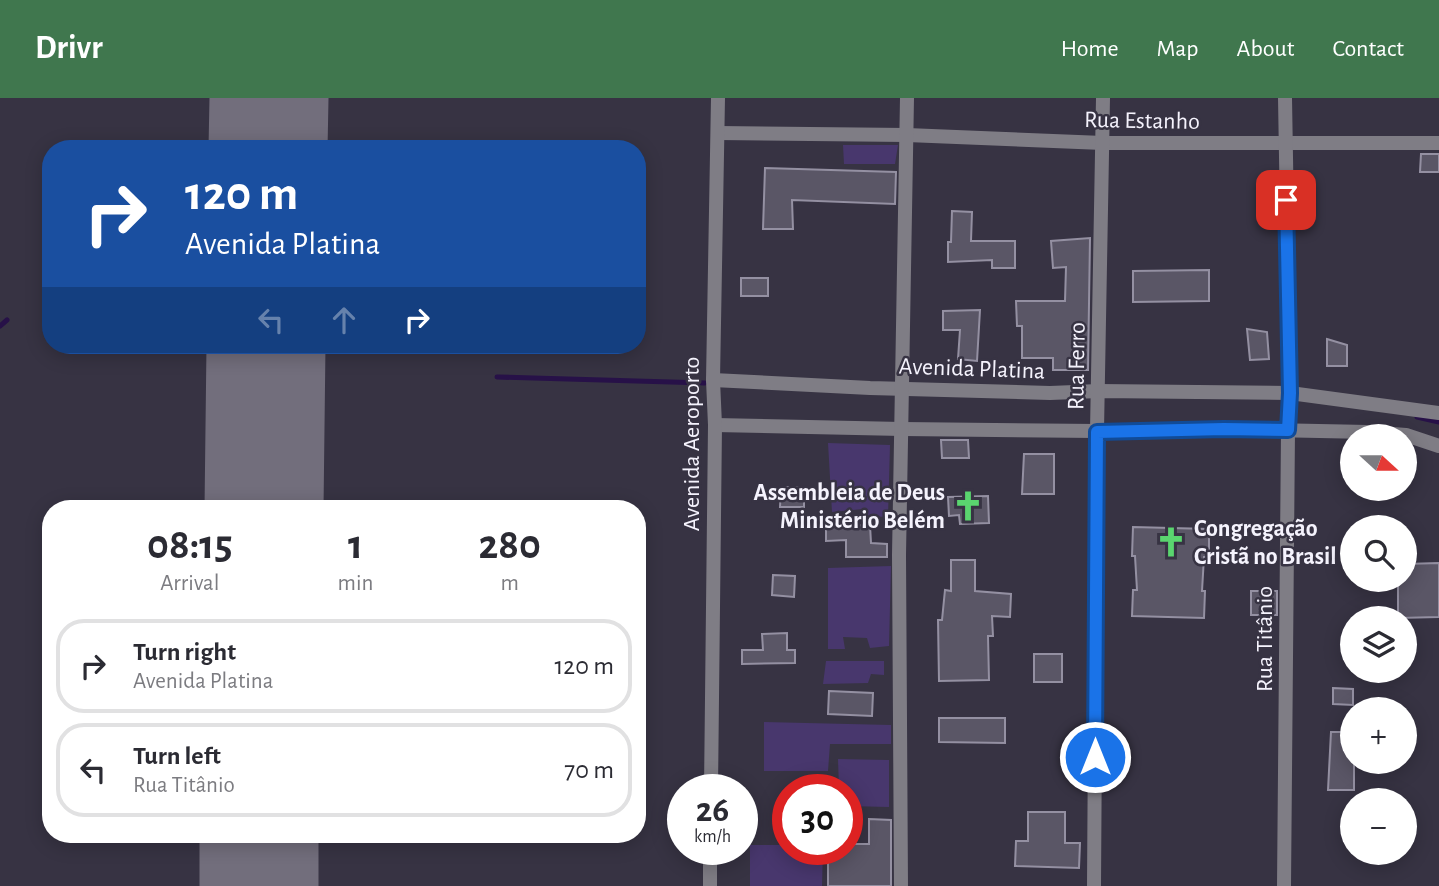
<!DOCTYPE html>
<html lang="en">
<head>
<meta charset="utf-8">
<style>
	body { margin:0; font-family:"Alegreya Sans",sans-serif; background:#f7f7f7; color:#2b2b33; height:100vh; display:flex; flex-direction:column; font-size:26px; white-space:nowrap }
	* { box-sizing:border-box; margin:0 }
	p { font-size:23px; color:#7c7c81 }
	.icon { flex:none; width:38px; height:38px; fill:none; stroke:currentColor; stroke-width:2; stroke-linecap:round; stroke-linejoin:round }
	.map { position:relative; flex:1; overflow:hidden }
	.sheet { position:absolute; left:42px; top:402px; width:604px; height:343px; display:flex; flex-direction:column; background:#fff; border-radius:28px; box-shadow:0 4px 18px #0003 }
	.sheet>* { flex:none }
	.banner { position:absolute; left:42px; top:42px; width:604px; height:214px; border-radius:28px; box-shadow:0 4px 18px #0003; background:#1a4fa0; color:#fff; overflow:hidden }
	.needle { width:46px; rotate:111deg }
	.tools { position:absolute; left:1340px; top:326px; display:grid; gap:14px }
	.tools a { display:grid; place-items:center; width:77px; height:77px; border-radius:50%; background:#fff; box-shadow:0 4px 18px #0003; font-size:35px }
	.speed { position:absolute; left:667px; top:676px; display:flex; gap:14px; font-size:35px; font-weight:700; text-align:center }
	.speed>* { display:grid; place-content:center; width:91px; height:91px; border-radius:50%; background:#fff; box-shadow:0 4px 18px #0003; line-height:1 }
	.speed small { font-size:18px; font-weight:400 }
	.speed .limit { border:10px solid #d22; background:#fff; color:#111 }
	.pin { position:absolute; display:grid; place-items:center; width:60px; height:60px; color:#fff; margin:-30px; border-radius:14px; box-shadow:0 4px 10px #0006 }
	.me { position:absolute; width:77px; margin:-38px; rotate:0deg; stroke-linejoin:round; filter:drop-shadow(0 0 5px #0008) }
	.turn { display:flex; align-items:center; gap:24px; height:147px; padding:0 28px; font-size:32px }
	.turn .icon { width:91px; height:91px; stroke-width:2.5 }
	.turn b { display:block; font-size:49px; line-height:60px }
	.lanes { display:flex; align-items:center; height:66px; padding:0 28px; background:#0003; justify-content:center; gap:35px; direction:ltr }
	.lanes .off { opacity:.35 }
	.eta { display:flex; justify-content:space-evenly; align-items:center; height:119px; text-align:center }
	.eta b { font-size:42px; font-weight:700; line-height:49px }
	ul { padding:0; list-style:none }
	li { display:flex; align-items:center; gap:21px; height:94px; margin:0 14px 10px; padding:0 14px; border:4px solid #e1e1e2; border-radius:28px }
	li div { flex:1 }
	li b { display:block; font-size:26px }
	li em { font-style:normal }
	header { display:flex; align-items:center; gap:42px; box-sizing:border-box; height:98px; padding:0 35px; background:#40774e; color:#fff }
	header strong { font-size:33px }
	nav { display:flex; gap:38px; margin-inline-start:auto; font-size:24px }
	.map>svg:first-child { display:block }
	.green { fill:#48376d }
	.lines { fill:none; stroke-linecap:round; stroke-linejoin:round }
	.stream { stroke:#271148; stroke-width:5 }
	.runway { stroke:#726e7c; stroke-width:119 }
	.building { fill:#5a5666; stroke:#9490a2; stroke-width:2 }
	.minor { stroke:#7f7d85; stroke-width:14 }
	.route-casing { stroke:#114b97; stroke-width:18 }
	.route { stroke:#1a73e8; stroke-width:12 }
	.labels { text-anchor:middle; stroke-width:5; stroke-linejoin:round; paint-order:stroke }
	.street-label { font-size:24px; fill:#f5f3fd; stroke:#373343 }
	.poi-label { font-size:24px; font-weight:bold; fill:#f5f3fd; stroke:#373343; text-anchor:end }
</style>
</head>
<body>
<header>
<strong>Drivr</strong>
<nav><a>Home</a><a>Map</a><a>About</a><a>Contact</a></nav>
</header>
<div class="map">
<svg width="1439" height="788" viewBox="0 0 1439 788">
	<rect width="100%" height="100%" fill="#373343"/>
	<!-- green -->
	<g class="green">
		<polygon points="843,47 898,47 895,66 844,66"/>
		<polygon points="828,345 890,347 888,419 866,418 863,411 832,414"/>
		<polygon points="891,468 889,548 870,550 867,540 843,539 845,551 828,551 828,470"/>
		<polygon points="826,563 884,563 884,577 871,576 868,585 823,586"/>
		<polygon points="764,624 891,627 891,646 830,646 828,673 764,673"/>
		<polygon points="838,661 889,662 889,709 847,708 847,691 839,691"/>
		<polygon points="750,747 787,747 788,751 823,751 822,788 750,788"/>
	</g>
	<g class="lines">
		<!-- stream -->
		<g class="stream">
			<polyline points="0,228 7,222"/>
			<polyline points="497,279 705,285"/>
			<polyline points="1417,319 1439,324"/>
		</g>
		<!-- runway -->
		<g class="runway">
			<polyline points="268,51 269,0"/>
			<polyline points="264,411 266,247"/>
			<polyline points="259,788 259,737"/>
		</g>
	</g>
	<!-- building -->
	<g class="building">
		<polygon points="1421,56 1439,56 1439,74 1420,74"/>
		<polygon points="765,70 896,74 895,106 792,102 793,131 763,131"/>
		<polygon points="952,113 972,114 971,143 1015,143 1015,170 992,170 992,162 948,164 948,144 951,144"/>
		<polygon points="1090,140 1088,272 1053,272 1053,260 1022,260 1022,228 1017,228 1016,203 1065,203 1066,169 1053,170 1051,143"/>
		<polygon points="1209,172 1209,203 1133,204 1133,173"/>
		<rect x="741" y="180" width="27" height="18"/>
		<polygon points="980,212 977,263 958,261 960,232 943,232 943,213"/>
		<polygon points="1247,231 1267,234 1269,261 1250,262"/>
		<polygon points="1327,241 1347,247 1347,268 1327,268"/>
		<polygon points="941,342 968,342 969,360 942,360"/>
		<polygon points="1024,356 1054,356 1054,396 1022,396"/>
		<polygon points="781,389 804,390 804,409 780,409"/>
		<polygon points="988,398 989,425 960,426 959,417 949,418 948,399"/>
		<polygon points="870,427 871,445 887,446 887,459 846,459 846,442 826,443 826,428"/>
		<polygon points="1133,429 1209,431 1209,459 1204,459 1202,493 1205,493 1204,520 1132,518 1133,492 1137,492 1135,458 1132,458"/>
		<polygon points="951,462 975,462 975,493 1011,496 1010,519 992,518 993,538 988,538 989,582 939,583 938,522 942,522 945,492 951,493"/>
		<polygon points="1439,465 1439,519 1398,520 1398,481 1405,481 1405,466"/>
		<polygon points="773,477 795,478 794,499 772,497"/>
		<rect x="1251" y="493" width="26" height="24"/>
		<polygon points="787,535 787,552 795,552 795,565 742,566 742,552 763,552 762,536"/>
		<rect x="1034" y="556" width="28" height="28"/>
		<polygon points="1333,590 1353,591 1353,607 1333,606"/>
		<polygon points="829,593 873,595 872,618 828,616"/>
		<polygon points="939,620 1005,620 1005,645 939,644"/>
		<polygon points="1331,634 1350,634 1354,663 1354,692 1328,692"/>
		<polygon points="1028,714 1065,714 1065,745 1080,745 1079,770 1015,768 1016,743 1028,743"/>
		<polygon points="869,721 891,722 891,788 828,788 828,751 847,751 847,746 869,746"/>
	</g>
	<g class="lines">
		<!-- minor -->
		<g class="minor">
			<polyline points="718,35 907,37 1103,45 1439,45"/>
			<polyline points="713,282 870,290 1050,295 1099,293 1290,295 1439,315"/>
			<polyline points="715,327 902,331 1097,333 1224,331 1368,334 1406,337 1439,348"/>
			<polyline points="711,691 715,327 713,282 718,0"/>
			<polyline points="710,788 710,751"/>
			<polyline points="901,788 899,457 907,0"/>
			<polyline points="1094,788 1097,333 1103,0"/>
			<polyline points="1284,788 1288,332 1290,295 1285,0"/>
		</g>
	</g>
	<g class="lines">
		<!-- route casing -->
		<g class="route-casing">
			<polyline id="route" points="1095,659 1097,334 1224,331 1288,332 1290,295 1286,102"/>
		</g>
		<!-- route -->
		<use href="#route" class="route"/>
	</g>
	<!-- icons -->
	<defs>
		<g id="church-bare" transform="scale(2.415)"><path d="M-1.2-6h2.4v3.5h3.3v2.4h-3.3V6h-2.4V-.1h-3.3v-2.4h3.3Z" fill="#5ad56f" stroke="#373343" stroke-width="2.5" paint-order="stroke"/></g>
	</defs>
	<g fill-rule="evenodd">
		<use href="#church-bare" x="968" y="408"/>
		<use href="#church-bare" x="1171" y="444"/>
	</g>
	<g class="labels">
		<!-- street labels -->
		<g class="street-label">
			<text transform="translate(1142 22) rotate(1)" y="8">Rua Estanho</text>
			<text transform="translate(1076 268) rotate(-89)" y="8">Rua Ferro</text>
			<text transform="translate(972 270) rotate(2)" y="8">Avenida Platina</text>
			<text transform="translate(691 346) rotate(-90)" y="8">Avenida Aeroporto</text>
			<text transform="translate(1264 541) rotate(-90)" y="8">Rua Titânio</text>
		</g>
		<!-- poi labels -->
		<g class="poi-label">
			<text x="945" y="402">Assembleia de Deus<tspan x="945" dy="28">Ministério Belém</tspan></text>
			<text x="1194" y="438" text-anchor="start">Congregação<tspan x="1194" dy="28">Cristã no Brasil</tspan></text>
		</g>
	</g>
</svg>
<div class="tools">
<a><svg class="needle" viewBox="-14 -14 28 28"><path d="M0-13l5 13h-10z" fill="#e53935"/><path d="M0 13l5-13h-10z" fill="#7c7c81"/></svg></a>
<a><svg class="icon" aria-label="search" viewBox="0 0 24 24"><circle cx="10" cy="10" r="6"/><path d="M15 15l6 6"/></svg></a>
<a><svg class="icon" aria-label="layers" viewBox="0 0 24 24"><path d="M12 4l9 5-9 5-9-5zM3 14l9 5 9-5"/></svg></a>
<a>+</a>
<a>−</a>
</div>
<div class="speed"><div>26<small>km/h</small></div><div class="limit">30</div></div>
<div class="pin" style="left:1286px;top:102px;background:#d93025"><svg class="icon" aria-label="arrive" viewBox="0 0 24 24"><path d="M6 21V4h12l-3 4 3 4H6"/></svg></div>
<svg class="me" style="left:1095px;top:659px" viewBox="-20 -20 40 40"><circle r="17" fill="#1a73e8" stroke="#fff" stroke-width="3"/><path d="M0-11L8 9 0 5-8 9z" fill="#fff"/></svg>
<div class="banner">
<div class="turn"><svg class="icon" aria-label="right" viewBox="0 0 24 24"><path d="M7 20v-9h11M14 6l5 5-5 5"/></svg><div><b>120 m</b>Avenida Platina</div></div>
<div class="lanes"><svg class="icon off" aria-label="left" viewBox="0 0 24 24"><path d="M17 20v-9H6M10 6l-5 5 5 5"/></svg><svg class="icon off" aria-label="ahead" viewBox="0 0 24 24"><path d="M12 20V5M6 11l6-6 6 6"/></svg><svg class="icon" aria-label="right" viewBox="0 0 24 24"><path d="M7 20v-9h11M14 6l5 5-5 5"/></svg></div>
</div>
<section class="sheet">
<div class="eta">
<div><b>08:15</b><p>Arrival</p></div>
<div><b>1</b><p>min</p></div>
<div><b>280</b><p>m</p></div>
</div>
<ul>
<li><svg class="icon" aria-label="right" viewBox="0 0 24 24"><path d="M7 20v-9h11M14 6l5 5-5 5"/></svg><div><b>Turn right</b><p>Avenida Platina</p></div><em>120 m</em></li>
<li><svg class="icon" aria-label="left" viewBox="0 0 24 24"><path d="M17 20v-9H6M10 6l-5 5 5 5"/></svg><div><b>Turn left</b><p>Rua Titânio</p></div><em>70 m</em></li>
</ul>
</section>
</div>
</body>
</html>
